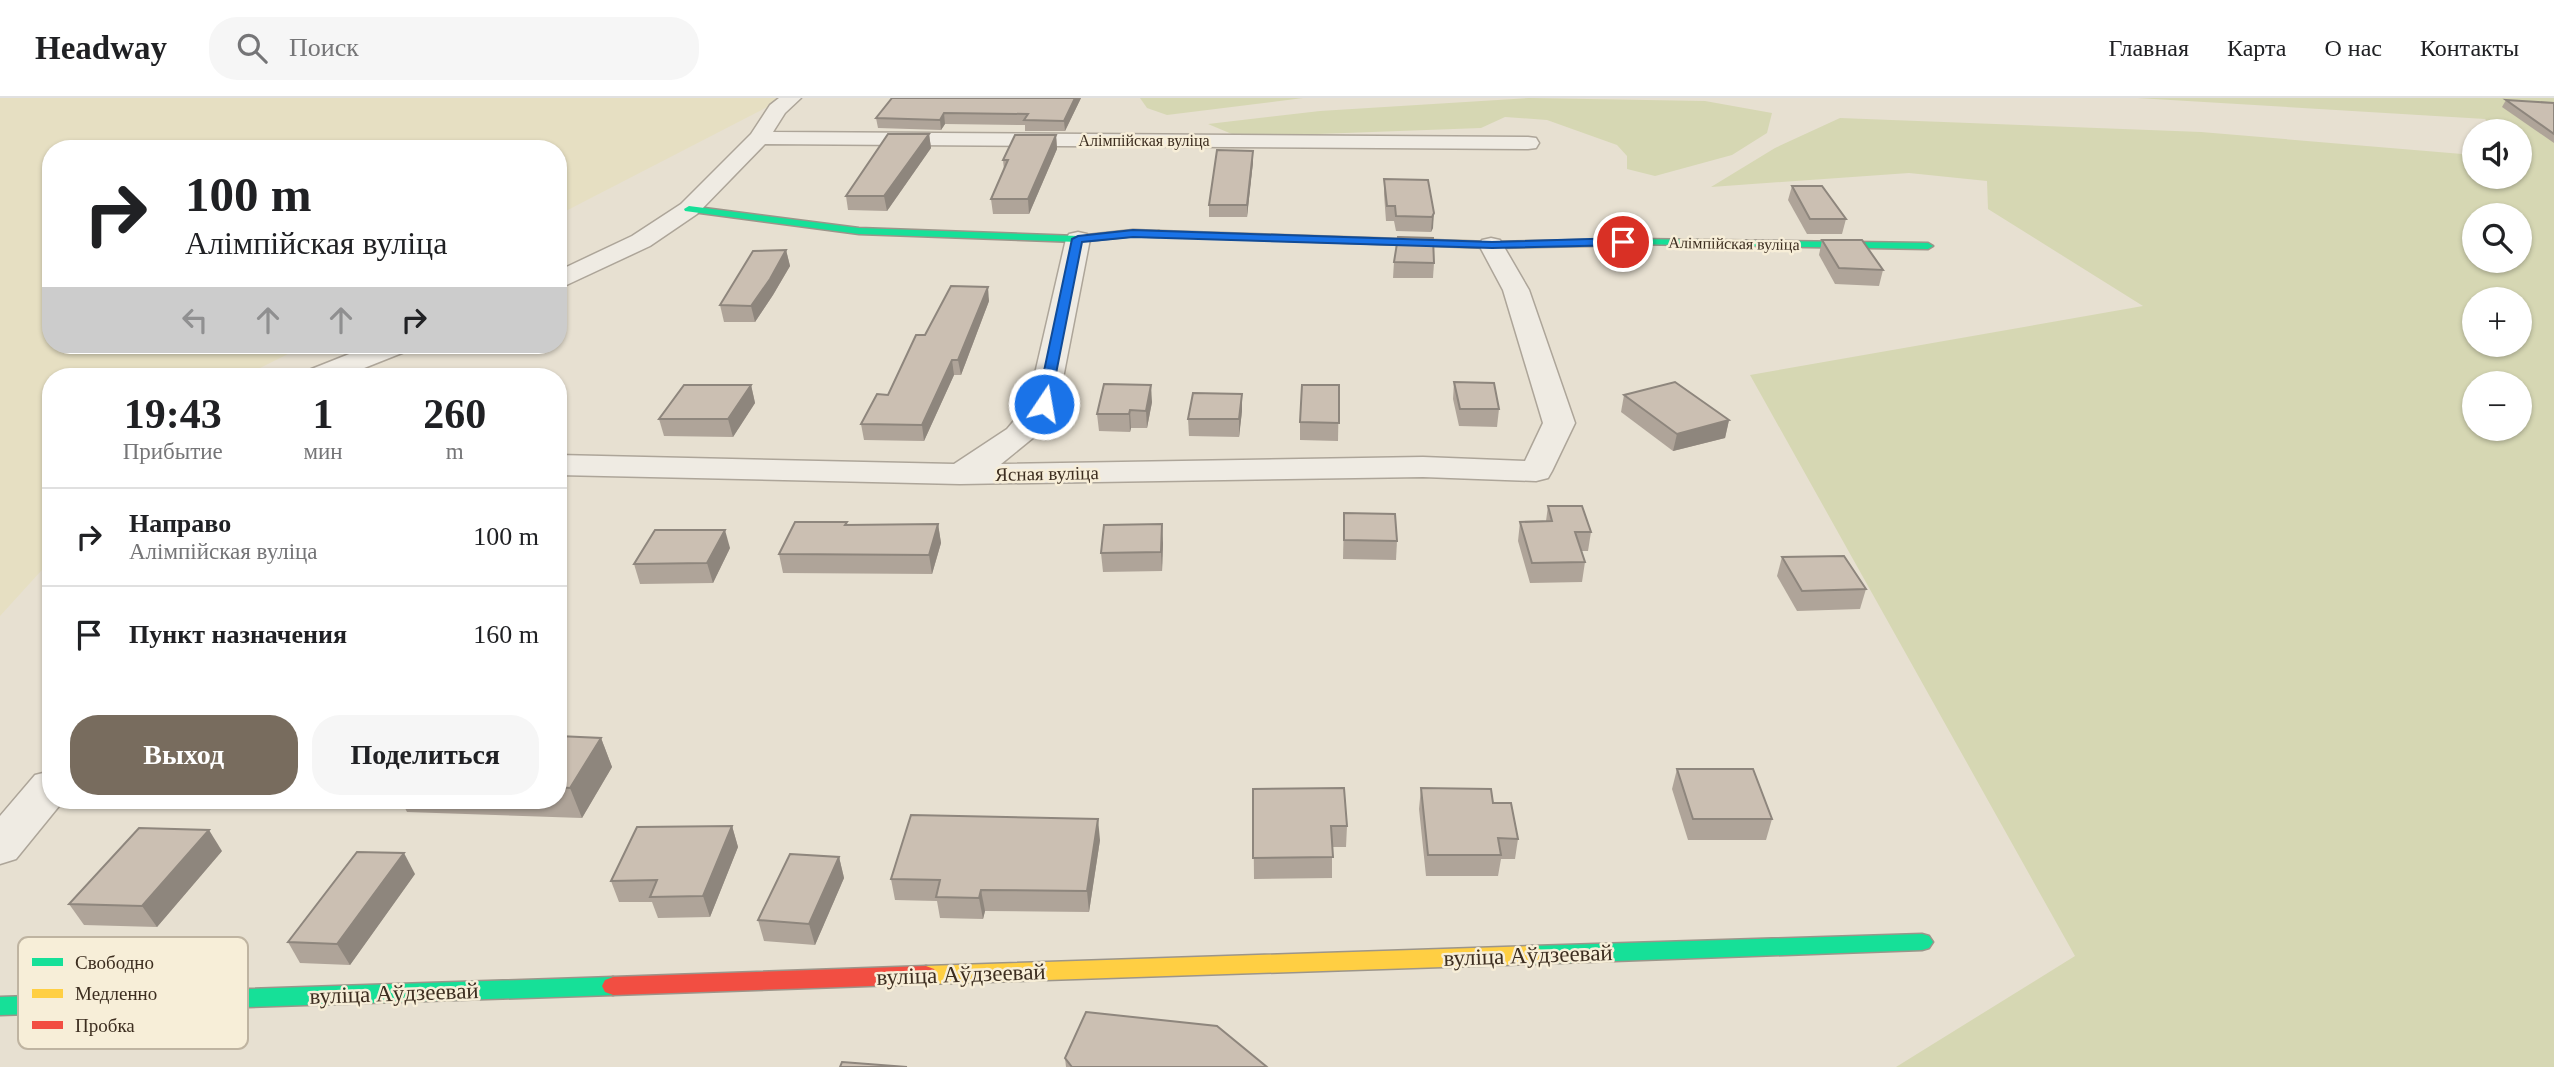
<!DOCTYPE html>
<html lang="ru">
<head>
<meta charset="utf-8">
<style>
	body { margin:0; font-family:Georgia,serif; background:#f6f6f6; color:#202124; height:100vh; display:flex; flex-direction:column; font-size:26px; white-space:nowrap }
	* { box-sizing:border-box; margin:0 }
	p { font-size:23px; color:#757577 }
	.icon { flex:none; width:38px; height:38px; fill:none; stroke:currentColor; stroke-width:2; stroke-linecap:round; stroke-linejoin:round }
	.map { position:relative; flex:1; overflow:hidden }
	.panel { position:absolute; left:42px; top:270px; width:525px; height:441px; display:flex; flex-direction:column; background:#fff; border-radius:28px; box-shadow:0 2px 5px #0004 }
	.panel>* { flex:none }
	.guide { position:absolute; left:42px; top:42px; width:525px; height:214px; border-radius:28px; box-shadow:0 2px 5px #0004; background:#fff; color:#202124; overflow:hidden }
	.fabs { position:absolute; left:2462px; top:21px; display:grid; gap:14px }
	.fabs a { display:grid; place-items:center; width:70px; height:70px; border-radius:50%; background:#fff; box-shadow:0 2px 5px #0004; font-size:35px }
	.pin { position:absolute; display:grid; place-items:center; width:60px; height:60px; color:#fff; margin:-30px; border:4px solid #fff; border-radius:50%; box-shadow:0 2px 7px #0007 }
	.me { position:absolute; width:77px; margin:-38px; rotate:12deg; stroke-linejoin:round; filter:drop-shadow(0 0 5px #0008) }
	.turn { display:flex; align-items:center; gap:24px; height:147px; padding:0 28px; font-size:32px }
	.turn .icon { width:91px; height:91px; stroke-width:2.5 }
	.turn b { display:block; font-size:49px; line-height:60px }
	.lanes { display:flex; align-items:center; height:66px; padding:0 28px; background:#0003; justify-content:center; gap:35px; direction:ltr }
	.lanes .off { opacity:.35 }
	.eta { display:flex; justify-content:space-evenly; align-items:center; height:119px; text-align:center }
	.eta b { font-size:42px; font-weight:800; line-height:49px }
	.action { display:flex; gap:14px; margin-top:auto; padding:14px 28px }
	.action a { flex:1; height:80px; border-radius:28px; background:#786c5e; color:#fff; font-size:28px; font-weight:800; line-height:80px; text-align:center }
	.action a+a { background:#f6f6f6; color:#202124 }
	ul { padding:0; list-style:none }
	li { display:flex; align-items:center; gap:21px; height:98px; padding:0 28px; border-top:2px solid #e0e0e0 }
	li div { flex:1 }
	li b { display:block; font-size:26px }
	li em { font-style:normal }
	header { display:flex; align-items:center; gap:42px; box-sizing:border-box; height:98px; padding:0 35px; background:#fff; border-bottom:2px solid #e0e0e0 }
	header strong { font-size:33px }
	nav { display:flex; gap:38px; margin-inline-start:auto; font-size:24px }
	.search { width:490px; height:63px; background:#f6f6f6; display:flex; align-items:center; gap:18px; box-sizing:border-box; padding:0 24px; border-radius:28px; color:#757577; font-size:26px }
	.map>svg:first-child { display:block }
	.farmland { fill:#e6dfc2 }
	.green { fill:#d6d7b3; fill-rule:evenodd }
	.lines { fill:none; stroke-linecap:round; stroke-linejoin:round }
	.street-casing { stroke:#ada599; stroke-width:3 }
	.fast-casing { stroke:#9c958a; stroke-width:3 }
	.slow-casing { stroke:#9c958a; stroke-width:3 }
	.jam-casing { stroke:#9c958a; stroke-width:3 }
	.street { fill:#efebe3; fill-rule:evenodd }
	.fast { fill:#16e098; fill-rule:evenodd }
	.slow { fill:#ffcf43; fill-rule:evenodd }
	.jam { fill:#f24e42; fill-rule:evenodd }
	.wall { fill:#afa499 }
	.shaded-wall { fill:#8e867d }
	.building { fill:#cbbfb2; stroke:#8e867d; stroke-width:2 }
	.route { fill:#1a73e8; stroke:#114b97; stroke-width:2 }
	.labels { text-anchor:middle; stroke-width:5; stroke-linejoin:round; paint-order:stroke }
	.far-street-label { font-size:16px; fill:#3d2e20; stroke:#f7eed8 }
	.street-label { font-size:19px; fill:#3d2e20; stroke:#f7eed8 }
	.near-street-label { font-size:23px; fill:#3d2e20; stroke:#f7eed8 }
	.key { fill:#f7eed8; stroke:#bfb4a1; stroke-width:2 }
	.key-label { font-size:19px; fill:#3d2e20 }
</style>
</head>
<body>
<header>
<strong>Headway</strong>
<div class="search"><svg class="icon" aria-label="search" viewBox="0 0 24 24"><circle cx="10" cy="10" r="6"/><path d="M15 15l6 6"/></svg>Поиск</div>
<nav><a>Главная</a><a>Карта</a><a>О нас</a><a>Контакты</a></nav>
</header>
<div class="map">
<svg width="2554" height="969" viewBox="0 0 2554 969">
	<rect width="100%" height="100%" fill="#e7e0d1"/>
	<!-- farmland -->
	<polygon class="farmland" points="0,0 785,0 558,117 558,51 51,51 51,247 306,247 244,278 51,278 51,462 0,518"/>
	<!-- green -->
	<g class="green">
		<polygon points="1140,0 1303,0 1167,17 1147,10"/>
		<polygon points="1529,0 1705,3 1772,15 1767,35 1732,57 1655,78 1627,71 1627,58 1617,47 1547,22 1505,19 1481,30 1239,39 1208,26 1320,13"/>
		<path d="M2137 0H2554V969H1896L2075 858 1750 277 2143 208 1988 111 1987 83 1909 75 1711 89 1775 50 1840 20 2201 34 2474 57V79H2520V33H2496L2485 21ZM2474 117H2520V163H2474ZM2474 201H2520V247H2474ZM2474 285H2520V331H2474Z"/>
	</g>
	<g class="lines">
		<!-- street casing -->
		<g class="street-casing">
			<g id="street">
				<polygon points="779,0 801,0 785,15 773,34 1528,39 1536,40 1539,45 1536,50 1528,51 765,46 697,116 650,148 558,191 558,173 632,138 681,106 751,36 770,7"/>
				<polygon points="1078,134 1087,136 1090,141 1058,306 1039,335 1001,366 1423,359 1525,363 1543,325 1503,192 1479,147 1482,142 1491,140 1500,142 1529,192 1575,325 1552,373 1548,380 1536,383 1423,379 960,386 558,377 558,357 954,366 1007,331 1028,306 1066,141 1069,136"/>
				<polygon points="372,247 411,247 407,253 344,278 304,278 309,272"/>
				<polygon points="51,673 51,702 64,702 16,761 0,766 0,718 35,677"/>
			</g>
		</g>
		<!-- fast casing -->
		<g class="fast-casing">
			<g id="fast">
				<polygon points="689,108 859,130 1078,138 1133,132 1159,133 1164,136 1159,139 1133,138 1078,144 859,136 685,113 684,111"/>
				<polygon points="1636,141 1928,145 1933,148 1928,151 1632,146 1632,142"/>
				<polygon points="1922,836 1929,838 1933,844 1929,850 1922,852 1532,866 1524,863 1521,857 1524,851 1532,848"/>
				<polygon points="613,879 621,882 624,888 621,894 613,897 0,917 0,899"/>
			</g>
		</g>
		<!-- slow casing -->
		<g class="slow-casing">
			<g id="slow">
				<polygon points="1159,133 1491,144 1636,141 1641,144 1636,147 1491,150 1155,138 1155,134"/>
				<polygon points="1532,848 1540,851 1543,857 1540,863 1532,866 926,886 918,883 915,877 918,871 926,868"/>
			</g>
		</g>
		<!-- jam casing -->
		<g class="jam-casing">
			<polygon id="jam" points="926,868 934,871 937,877 934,883 926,886 613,897 605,894 602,888 605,882 613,879"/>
		</g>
		<!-- street -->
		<use href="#street" class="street"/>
		<!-- fast -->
		<use href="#fast" class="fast"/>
		<!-- slow -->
		<use href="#slow" class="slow"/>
		<!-- jam -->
		<use href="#jam" class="jam"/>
	</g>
	<!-- wall -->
	<g class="wall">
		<polygon points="892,0 1081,0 1065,33 1025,33 1025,27 945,26 941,32 878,30 876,20"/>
		<polygon points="2506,2 2554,5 2554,45 2502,9"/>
		<polygon points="929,36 931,50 887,113 848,112 846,98"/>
		<polygon points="1056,37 1057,51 1029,116 993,116 991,101 1004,72 1003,62"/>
		<polygon points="1253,64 1247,119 1209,119 1209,107"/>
		<polygon points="1384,81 1428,82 1433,130 1431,134 1396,133 1394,123 1386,123 1384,96"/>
		<polygon points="1792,88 1846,121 1842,136 1807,136 1788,102"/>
		<polygon points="1822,142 1883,172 1879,188 1835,186 1819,157"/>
		<polygon points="786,152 790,168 773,197 755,224 724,224 720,207"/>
		<polygon points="1394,164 1434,165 1433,180 1393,180"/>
		<polygon points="989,203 961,277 954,277 924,343 864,342 861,326 888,297 925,237"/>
		<polygon points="1454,284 1499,311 1497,329 1459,328 1453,301"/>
		<polygon points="751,287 755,305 733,339 664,338 659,321"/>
		<polygon points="1339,287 1338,343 1300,342 1300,324"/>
		<polygon points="1624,297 1729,322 1725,340 1673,353 1621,314"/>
		<polygon points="1152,304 1147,330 1131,330 1130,334 1099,333 1097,316"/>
		<polygon points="1242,313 1239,339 1189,338 1188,321"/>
		<polygon points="1548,408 1591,434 1588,453 1581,453 1585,464 1582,484 1530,485 1518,443 1520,424 1546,423"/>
		<polygon points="1344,415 1397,443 1396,462 1343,461"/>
		<polygon points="847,424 847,427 938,426 941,445 932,476 783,475 779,456"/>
		<polygon points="1163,445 1162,473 1103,474 1101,455"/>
		<polygon points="730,450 713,485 640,486 634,466"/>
		<polygon points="1782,459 1866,491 1860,511 1797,513 1777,478"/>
		<polygon points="558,638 601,640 612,669 582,720 407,714 401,702 558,702"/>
		<polygon points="1677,671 1772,721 1766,742 1688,742 1672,691"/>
		<polygon points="1421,690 1493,705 1518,741 1515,761 1501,761 1498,778 1426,778 1419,711"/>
		<polygon points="1253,691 1347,728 1346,749 1332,749 1332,780 1254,781"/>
		<polygon points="732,728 738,749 710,819 658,820 652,804 619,804 611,783"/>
		<polygon points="1100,742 1089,814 985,813 983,821 940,820 937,803 895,802 891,781"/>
		<polygon points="222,753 157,829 84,827 69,806"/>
		<polygon points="839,759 844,780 815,847 764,843 758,822"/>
		<polygon points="415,776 350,867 300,865 288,844"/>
		<polygon points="1065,960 1267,969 1066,969"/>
	</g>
	<!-- shaded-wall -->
	<g class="shaded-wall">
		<polygon points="1075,0 1081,0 1065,33 1064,23"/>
		<polygon points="944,15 945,26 941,32 940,22"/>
		<polygon points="929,36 931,50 887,113 884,98"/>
		<polygon points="1056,37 1057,51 1029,116 1028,101"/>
		<polygon points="1253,53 1253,64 1247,119 1247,107"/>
		<polygon points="1434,115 1433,130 1431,134 1432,119"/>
		<polygon points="786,152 790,168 773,197 755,224 751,208"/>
		<polygon points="988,189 989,203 961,277 958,262"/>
		<polygon points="952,262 954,277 924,343 922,327"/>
		<polygon points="751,287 755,305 733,339 728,321"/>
		<polygon points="1151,287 1152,304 1147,330 1146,313"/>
		<polygon points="1242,296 1242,313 1239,339 1239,321"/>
		<polygon points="1130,312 1131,330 1130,334 1129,316"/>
		<polygon points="1729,322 1725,340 1673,353 1677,336"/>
		<polygon points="938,426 941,445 932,476 929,457"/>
		<polygon points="1162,426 1163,445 1162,473 1161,454"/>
		<polygon points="725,432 730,450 713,485 707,465"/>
		<polygon points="601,640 612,669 582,720 570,690"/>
		<polygon points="1098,721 1100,742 1089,814 1087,793"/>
		<polygon points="732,728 738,749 710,819 703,798"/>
		<polygon points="209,732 222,753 157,829 142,808"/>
		<polygon points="404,755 415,776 350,867 337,846"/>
		<polygon points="839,759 844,780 815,847 809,826"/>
		<polygon points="981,792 985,813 983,821 979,800"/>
	</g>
	<!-- building -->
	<g class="building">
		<polygon points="892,0 1075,0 1064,23 1024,22 1028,16 944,15 940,22 876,20"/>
		<polygon points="2506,2 2554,5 2554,36"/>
		<polygon points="888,36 929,36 884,98 846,98"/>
		<polygon points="1015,37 1056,37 1028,101 991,101 1008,62 1003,62"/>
		<polygon points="1217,52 1253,53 1247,107 1209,107"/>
		<polygon points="1384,81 1428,82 1434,115 1432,119 1396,118 1395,108 1387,108"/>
		<polygon points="1792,88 1822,88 1846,121 1810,121"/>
		<polygon points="1398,139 1433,140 1434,165 1394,164"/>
		<polygon points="1822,142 1862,142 1883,172 1839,170"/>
		<polygon points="786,152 770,181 751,208 720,207 753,153"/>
		<polygon points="951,188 988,189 958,262 952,262 922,327 861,326 877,296 888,297 916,237 925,237"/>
		<polygon points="1454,284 1494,285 1499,311 1460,311"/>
		<polygon points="1675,284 1729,322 1677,336 1624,297"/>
		<polygon points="1104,286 1151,287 1146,313 1130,312 1129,316 1097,316"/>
		<polygon points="684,287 751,287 728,321 659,321"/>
		<polygon points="1302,287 1339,287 1339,325 1300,324"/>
		<polygon points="1193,295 1242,296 1239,321 1188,321"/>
		<polygon points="1548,408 1582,408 1591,434 1575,434 1585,464 1532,465 1520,424 1552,423"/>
		<polygon points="1344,415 1395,416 1397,443 1344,442"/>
		<polygon points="795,424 847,424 845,427 938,426 929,457 779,456"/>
		<polygon points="1162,426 1161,454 1101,455 1104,427"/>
		<polygon points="655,432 725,432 707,465 634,466"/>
		<polygon points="1844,458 1866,491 1802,493 1782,459"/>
		<polygon points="558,638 601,640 570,690 558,689"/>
		<polygon points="1677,671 1753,671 1772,721 1693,721"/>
		<polygon points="1344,690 1347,728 1331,728 1333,759 1253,760 1253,691"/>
		<polygon points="1421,690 1491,691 1493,705 1511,705 1518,741 1498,740 1501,757 1428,757"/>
		<polygon points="911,717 1098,721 1087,793 981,792 979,800 936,799 940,782 891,781"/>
		<polygon points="732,728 703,798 650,799 657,782 611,783 637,729"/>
		<polygon points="139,730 209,732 142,808 69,806"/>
		<polygon points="357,754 404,755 337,846 288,844"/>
		<polygon points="790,756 839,759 809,826 758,822"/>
		<polygon points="1086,914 1217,928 1267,969 1072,969 1065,960"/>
		<polygon points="842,964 907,969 840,969"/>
	</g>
	<!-- route -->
	<polygon class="route" points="1133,132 1492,144 1623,140 1628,144 1623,147 1492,150 1133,139 1082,144 1050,306 1044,310 1039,309 1037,306 1072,141 1078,138"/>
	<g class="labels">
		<!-- far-street labels -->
		<g class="far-street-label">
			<text x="1144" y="48">Алімпійская вуліца</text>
			<text transform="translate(1734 145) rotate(1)" y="6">Алімпійская вуліца</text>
		</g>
		<!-- street labels -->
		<g class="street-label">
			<text transform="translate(1047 375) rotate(-1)" y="7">Ясная вуліца</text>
		</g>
		<!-- near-street labels -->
		<g class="near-street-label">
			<text transform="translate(1528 857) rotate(-2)" y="8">вуліца Аўдзеевай</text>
			<text transform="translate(961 876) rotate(-2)" y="8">вуліца Аўдзеевай</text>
			<text transform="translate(394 895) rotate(-2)" y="8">вуліца Аўдзеевай</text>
		</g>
	</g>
	<!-- legend -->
	<rect x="18" y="839" width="230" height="112" rx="10" class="key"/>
	<rect x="32" y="860" width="31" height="8" fill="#16e098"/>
	<rect x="32" y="891" width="31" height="9" fill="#ffcf43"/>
	<rect x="32" y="923" width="31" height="8" fill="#f24e42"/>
	<g class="key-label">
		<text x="75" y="871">Свободно</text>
		<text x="75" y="902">Медленно</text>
		<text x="75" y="934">Пробка</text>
	</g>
</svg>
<div class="fabs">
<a><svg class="icon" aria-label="sound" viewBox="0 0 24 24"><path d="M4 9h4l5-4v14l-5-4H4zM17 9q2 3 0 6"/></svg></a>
<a><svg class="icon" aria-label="search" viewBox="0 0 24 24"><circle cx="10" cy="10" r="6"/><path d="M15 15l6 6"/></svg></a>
<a>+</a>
<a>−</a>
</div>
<div class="pin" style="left:1623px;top:144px;background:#d93025"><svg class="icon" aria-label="arrive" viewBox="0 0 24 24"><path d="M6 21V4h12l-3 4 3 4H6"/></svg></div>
<svg class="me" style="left:1044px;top:306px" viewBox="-20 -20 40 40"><circle r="17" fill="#1a73e8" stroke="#fff" stroke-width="3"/><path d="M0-11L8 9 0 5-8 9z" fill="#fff"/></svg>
<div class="guide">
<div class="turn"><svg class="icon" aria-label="right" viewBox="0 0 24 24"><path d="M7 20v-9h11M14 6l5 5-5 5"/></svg><div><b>100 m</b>Алімпійская вуліца</div></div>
<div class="lanes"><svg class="icon off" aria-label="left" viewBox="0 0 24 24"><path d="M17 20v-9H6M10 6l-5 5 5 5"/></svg><svg class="icon off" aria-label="ahead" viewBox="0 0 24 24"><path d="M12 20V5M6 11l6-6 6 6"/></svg><svg class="icon off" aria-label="ahead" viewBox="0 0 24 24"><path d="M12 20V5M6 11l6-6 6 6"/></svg><svg class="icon" aria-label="right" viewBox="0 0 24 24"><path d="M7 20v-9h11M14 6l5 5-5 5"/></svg></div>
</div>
<section class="panel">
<div class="eta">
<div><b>19:43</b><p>Прибытие</p></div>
<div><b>1</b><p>мин</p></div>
<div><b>260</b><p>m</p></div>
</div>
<ul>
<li><svg class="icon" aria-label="right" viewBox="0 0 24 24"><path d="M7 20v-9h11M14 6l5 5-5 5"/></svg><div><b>Направо</b><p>Алімпійская вуліца</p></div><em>100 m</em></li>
<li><svg class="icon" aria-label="arrive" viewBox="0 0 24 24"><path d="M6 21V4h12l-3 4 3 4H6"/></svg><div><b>Пункт назначения</b></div><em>160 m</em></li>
</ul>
<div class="action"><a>Выход</a><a>Поделиться</a></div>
</section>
</div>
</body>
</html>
